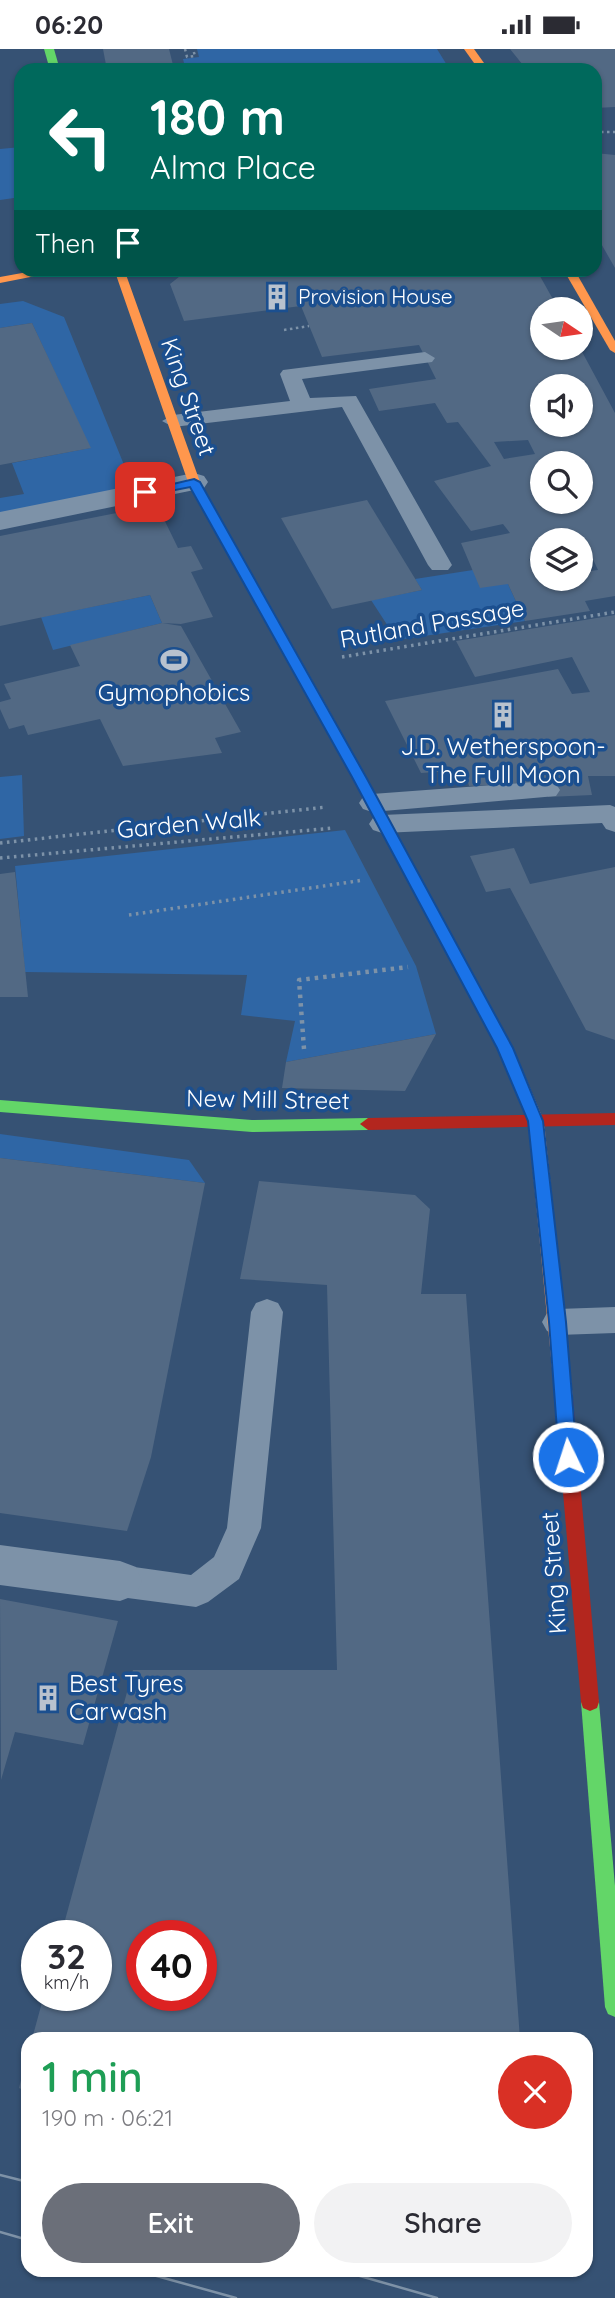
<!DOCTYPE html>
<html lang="en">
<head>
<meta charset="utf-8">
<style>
	body { margin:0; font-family:Quicksand,sans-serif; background:#f2f2f3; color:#2b2b33; height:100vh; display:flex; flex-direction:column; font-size:26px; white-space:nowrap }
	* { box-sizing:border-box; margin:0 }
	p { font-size:23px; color:#7c7c81 }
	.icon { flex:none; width:38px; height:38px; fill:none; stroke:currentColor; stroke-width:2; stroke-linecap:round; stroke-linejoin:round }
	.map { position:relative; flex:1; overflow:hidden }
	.side { position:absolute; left:21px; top:1983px; width:572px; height:245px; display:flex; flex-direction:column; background:#fff; border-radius:21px; box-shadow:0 2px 5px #0004 }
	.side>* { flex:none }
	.hud { position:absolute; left:14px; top:14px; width:588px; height:214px; border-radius:21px; box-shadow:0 2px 5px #0004; background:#00695c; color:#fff; overflow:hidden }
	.needle { width:46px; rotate:103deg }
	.controls { position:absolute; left:530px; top:248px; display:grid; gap:14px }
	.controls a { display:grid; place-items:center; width:63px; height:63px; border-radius:50%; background:#fff; box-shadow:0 2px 5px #0004; font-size:35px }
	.speed { position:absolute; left:21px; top:1871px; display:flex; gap:14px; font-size:35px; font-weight:700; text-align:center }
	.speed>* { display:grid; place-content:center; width:91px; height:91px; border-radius:50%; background:#fff; box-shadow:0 2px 5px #0004; line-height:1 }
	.speed small { font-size:18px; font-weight:400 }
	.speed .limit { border:10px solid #d22; background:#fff; color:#111 }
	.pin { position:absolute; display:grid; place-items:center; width:60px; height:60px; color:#fff; margin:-30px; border-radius:14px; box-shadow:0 4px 10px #0006 }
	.me { position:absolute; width:77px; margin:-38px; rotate:356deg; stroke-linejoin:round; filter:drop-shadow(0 0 5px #0008) }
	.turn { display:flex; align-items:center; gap:24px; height:147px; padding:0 21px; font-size:32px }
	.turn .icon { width:91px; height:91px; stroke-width:2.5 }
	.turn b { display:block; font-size:49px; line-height:60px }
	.then { display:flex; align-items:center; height:66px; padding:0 21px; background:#0003; gap:14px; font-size:26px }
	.round { display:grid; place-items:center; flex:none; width:74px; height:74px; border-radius:37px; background:#f2f2f3 }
	.summary { display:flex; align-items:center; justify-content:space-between; height:119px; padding:0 21px }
	h1 { font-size:42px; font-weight:600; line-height:52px; color:#1e9e55 }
	.cta { display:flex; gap:14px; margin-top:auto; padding:14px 21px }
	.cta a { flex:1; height:80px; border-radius:42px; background:#6b6f79; color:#fff; font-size:28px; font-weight:600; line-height:80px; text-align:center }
	.cta a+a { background:#f2f2f3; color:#2b2b33 }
	.status { display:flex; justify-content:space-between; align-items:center; height:49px; padding:0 35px; background:#fff; direction:ltr }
	.status svg { height:19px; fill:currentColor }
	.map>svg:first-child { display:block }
	.green { fill:#2f66a5 }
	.building { fill:#526984; fill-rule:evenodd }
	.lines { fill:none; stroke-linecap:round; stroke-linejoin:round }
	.path-far2 { stroke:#7d92a8; stroke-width:2.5; stroke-dasharray:2.5 3.5; stroke-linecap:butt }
	.path-far1 { stroke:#7d92a8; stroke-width:3.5; stroke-dasharray:2.5 4.5; stroke-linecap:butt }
	.path { stroke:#7d92a8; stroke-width:4.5; stroke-dasharray:3.5 5; stroke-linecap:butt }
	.lane { fill:#7d92a8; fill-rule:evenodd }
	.street { fill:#7d92a8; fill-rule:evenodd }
	.fast { fill:#63d668; fill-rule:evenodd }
	.slow { fill:#ff974d; fill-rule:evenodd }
	.jam { fill:#b3261e; fill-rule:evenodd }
	.tram { stroke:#7e92a7; stroke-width:2.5 }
	.route { fill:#1a73e8; stroke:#114b97; stroke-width:2 }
	.labels { text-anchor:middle; stroke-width:7; stroke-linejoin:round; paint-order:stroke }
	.far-poi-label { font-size:21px; fill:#fff; stroke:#1b4f8f; text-anchor:start }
	.street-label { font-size:24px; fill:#fff; stroke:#1b4f8f }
	.poi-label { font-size:24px; fill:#fff; stroke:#1b4f8f }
</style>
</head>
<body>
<div class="status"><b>06:20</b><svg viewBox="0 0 49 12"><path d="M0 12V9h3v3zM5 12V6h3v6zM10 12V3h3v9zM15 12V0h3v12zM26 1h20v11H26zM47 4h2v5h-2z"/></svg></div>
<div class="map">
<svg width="615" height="2249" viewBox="0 0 615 2249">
	<rect width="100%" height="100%" fill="#365274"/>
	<!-- green -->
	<g class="green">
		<polygon points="197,0 437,0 450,21 157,21 185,18 183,10 199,8"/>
		<polygon points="21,98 21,148 0,151 0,100"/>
		<polygon points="23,252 64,268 133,438 0,464 0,449 24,445 12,414 90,399 32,274 0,279 0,255"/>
		<polygon points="473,521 508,535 525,572 397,591 371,551 422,541 415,530"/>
		<polygon points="150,546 162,574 53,601 41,568"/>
		<polygon points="22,726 24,787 0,790 0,728"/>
		<polygon points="345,781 416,917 436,985 286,1013 295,972 241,966 247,926 25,923 15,817"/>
		<polygon points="0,1085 189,1111 205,1134 0,1109"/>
	</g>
	<!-- building -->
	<g class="building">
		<polygon points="103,0 169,0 174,20 107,21"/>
		<polygon points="510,0 615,0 615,58 595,59 595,21 527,21"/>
		<polygon points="595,104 615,106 615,219 595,184"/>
		<path d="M189 220H536L559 261H542V299H580L615 364V547L585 552 590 562 525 572 508 535 480 539 461 494 510 484 503 475 471 482 434 432 491 417 458 373 447 374 435 354 379 362 369 340 436 330 419 296 322 308 301 257 184 272 170 235ZM542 338H581V376H542ZM528 391 535 405 504 410 494 393ZM542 415H581V453H542ZM542 492H581V503L589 502 598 521 581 523V530H537L529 510 542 508Z"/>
		<polygon points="32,274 91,399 0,416 0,279"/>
		<polygon points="367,451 422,541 332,560 281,469"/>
		<polygon points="157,456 178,499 191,497 203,520 191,523 213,568 181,575 162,574 181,577 241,683 215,689 222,704 123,717 100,670 28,686 24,676 9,680 0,660 0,653 11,650 4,635 80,617 70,596 162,574 150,546 0,577 0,487"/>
		<polygon points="615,566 615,727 588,727 592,746 548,748 547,733 469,737 465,721 421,724 385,652 558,620 572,645 590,643 572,608 475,628 456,592"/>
		<polygon points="514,799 530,835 615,818 615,991 586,981 510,839 486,843 470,807"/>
		<polygon points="15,823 28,948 0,948 0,825"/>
		<polygon points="436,985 405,1042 282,1039 286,1013"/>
		<polygon points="0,1109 205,1134 151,1408 127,1482 0,1464"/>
		<path d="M259 1132 415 1146 430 1160 421 1245H466L520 1990H32L44 1946H96V1886H61L133 1621H337L327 1236 240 1230ZM142 1886H201V1946H142Z"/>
		<polygon points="0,1550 118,1572 83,1696 15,1683 1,1731"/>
		<polygon points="27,2008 28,2008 28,2043 19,2039"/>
	</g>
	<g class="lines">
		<!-- path-far2 -->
		<g class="path-far2">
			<polyline points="185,0 187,8 195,7 193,0"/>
			<polyline points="595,83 615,83"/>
			<polyline points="284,281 309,277"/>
		</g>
		<!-- path-far1 -->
		<g class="path-far1">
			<polyline points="342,608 615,563"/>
			<polyline points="0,794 326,758"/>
			<polyline points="0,809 334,779"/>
			<polyline points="129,866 364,831"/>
		</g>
		<!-- path -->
		<polyline class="path" points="304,1000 299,931 408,918"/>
		<!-- lane -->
		<g class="lane">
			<polygon points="425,303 435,309 432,313 302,330 310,349 356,347 452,516 448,521 432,521 428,516 342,358 173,378 162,372 173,366 290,352 280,325 283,321"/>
			<polygon points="547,732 556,735 560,741 556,747 372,763 363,760 359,754 363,748 372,745"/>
			<polygon points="610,756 615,758 615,783 606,780 602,774 382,784 373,781 369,775 373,769 382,766"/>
			<polygon points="267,1250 278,1254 283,1263 261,1479 239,1530 208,1553 196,1558 120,1548 108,1543 103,1532 108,1521 120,1516 191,1526 214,1508 227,1479 251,1263 256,1254"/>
			<polygon points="615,1258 615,1284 558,1286 547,1282 542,1273 547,1264 558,1260"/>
		</g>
		<!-- street -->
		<g class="street">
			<polygon points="194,424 204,427 208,433 204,439 0,481 0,463"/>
			<polygon points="0,1496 120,1512 136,1518 142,1532 136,1546 120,1552 0,1536"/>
		</g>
		<!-- fast -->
		<g class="fast">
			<polygon points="44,0 54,0 60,21 50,21"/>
			<polygon points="0,1051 252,1071 368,1069 376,1075 368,1081 252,1083 0,1063"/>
			<polygon points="590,1644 597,1647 599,1653 615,1837 615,1968 608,1965 605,1958 581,1653 583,1647"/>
		</g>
		<!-- slow -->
		<g class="slow">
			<polygon points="464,0 474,0 489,21 479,21"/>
			<polygon points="44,220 71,220 0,234 0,228"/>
			<polygon points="114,220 124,220 200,433 335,672 333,675 328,676 321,672 188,433"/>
			<polygon points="563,220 574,220 615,292 615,304 610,301"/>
			<polygon points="460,911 465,912 513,999 544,1072 573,1350 570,1355 564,1357 558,1355 555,1350 528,1072 497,999 453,916"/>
		</g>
		<!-- jam -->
		<g class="jam">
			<polygon points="328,668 335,672 467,916 465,920 455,920 453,916 321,672"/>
			<polygon points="615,1064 615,1076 368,1081 360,1075 368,1069"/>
			<polygon points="564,1343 570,1345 573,1350 599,1653 597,1659 590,1662 583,1659 581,1653 555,1350 558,1345"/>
		</g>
		<!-- tram -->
		<g class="tram">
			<polyline points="0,2126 28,2133"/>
			<polyline points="0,2183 28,2191"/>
			<polyline points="135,2221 236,2249"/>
			<polyline points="339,2221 437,2249"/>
		</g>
	</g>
	<!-- route -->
	<polygon class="route" points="194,430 200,433 366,728 513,999 543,1072 566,1273 577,1408 574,1414 562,1414 559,1408 549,1273 528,1072 497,999 352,728 190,438 145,447 139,443"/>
	<!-- icons -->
	<defs>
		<g id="building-bare" transform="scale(2.1)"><path d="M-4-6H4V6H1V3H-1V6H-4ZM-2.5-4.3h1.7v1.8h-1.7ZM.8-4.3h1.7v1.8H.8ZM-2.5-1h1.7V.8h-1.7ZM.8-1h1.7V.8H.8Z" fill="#b9c2ce" stroke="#1b4f8f" stroke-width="2.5" paint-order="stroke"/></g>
		<g id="stadium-bare" transform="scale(2.1)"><path d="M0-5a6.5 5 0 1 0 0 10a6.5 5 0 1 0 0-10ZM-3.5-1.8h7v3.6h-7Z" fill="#b9c2ce" stroke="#1b4f8f" stroke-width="2.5" paint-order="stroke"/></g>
	</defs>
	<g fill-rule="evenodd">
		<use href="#building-bare" x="277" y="248"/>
		<use href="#stadium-bare" x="174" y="611"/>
		<use href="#building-bare" x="503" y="666"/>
		<use href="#building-bare" x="48" y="1649"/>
	</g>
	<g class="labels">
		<!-- far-poi labels -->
		<g class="far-poi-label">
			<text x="298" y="255">Provision House</text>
		</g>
		<!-- street labels -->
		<g class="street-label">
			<text transform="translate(188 348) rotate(71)" y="8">King Street</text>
			<text transform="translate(432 575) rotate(-10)" y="8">Rutland Passage</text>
			<text transform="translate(189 775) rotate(-5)" y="8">Garden Walk</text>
			<text transform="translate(268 1051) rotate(1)" y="8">New Mill Street</text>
			<text transform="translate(554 1524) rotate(-94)" y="8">King Street</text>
		</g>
		<!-- poi labels -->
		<g class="poi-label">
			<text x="174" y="652">Gymophobics</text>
			<text x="503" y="706">J.D. Wetherspoon-<tspan x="503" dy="28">The Full Moon</tspan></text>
			<text x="69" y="1643" text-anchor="start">Best Tyres<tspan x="69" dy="28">Carwash</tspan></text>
		</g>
	</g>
</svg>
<div class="controls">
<a><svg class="needle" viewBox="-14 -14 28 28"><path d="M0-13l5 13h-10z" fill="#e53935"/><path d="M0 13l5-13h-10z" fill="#7c7c81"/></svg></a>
<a><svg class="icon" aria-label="sound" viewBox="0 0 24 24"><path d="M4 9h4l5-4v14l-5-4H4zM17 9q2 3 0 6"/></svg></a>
<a><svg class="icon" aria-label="search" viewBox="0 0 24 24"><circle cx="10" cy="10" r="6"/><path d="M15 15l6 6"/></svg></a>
<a><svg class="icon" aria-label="layers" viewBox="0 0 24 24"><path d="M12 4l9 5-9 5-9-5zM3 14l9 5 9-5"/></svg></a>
</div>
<div class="speed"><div>32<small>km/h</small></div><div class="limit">40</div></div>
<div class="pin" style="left:145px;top:443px;background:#d93025"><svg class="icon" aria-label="arrive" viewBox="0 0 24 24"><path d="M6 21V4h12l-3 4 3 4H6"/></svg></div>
<svg class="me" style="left:568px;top:1408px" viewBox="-20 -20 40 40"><circle r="17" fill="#1a73e8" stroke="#fff" stroke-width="3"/><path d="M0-11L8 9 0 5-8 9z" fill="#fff"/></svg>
<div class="hud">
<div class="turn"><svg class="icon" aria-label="left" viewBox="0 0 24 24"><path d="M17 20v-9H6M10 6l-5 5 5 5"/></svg><div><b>180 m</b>Alma Place</div></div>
<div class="then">Then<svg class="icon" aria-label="arrive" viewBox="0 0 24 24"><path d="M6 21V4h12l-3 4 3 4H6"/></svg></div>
</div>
<section class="side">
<div class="summary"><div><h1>1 min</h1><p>190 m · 06:21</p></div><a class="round" style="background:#d93025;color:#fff"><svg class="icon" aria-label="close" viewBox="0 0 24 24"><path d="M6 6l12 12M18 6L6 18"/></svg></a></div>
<div class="cta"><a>Exit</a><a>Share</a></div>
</section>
</div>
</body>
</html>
